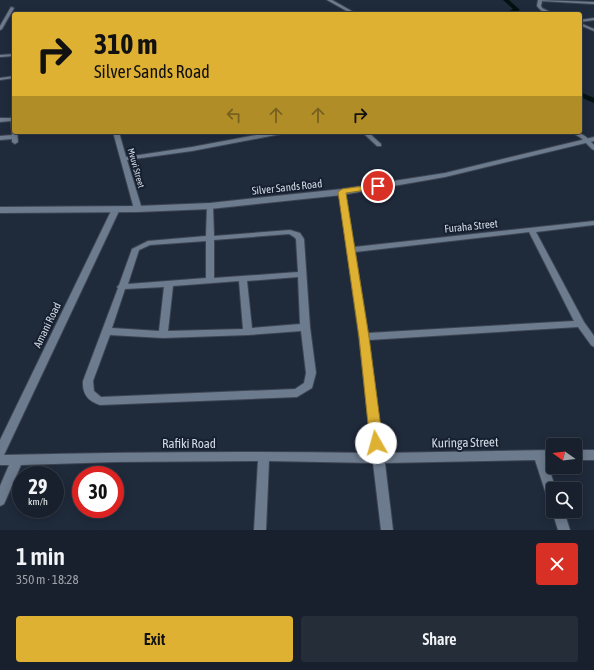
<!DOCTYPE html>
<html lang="en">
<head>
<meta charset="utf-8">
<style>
	body { margin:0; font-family:"Asap Condensed",sans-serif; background:#242d38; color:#f1f3f6; height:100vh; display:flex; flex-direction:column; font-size:15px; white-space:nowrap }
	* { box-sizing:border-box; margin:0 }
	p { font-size:13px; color:#9ea3a9 }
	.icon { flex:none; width:22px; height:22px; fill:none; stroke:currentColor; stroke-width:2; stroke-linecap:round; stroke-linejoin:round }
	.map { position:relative; height:530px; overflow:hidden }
	.panel { display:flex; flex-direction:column; background:#17202c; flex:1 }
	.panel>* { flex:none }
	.hud { position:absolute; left:12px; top:12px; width:570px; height:122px; border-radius:4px; box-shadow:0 2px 10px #0003,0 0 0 1px #363e48; background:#deb133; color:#111; overflow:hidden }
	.needle { width:26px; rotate:284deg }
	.controls { position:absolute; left:546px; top:438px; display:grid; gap:8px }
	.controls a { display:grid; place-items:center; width:36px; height:36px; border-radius:4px; background:#17202c; box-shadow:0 2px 10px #0003,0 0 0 1px #363e48; font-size:20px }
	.speed { position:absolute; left:12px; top:466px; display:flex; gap:8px; font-size:20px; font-weight:700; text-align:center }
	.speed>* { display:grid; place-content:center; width:52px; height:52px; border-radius:50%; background:#17202c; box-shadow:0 2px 10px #0003,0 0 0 1px #363e48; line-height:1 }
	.speed small { font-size:10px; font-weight:400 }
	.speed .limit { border:6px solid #d22; background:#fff; color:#111 }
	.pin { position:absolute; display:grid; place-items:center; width:34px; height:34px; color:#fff; margin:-17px; border:2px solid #fff; border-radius:50%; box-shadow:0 1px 4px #0007 }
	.me { position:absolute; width:44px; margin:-22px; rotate:353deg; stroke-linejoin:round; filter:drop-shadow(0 0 3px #0008) }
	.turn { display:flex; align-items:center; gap:14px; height:84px; padding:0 16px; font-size:18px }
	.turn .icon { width:52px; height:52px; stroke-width:2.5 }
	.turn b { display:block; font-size:28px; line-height:34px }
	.lanes { display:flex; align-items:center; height:38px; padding:0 16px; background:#0003; justify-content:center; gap:20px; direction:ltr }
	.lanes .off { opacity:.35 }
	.round { display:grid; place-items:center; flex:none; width:42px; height:42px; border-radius:4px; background:#242d38 }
	.headline { display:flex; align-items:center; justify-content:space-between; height:68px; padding:0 16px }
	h1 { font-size:24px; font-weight:600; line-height:30px }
	.button { display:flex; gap:8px; margin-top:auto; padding:8px 16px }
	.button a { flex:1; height:46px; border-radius:4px; background:#deb133; color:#111; font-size:16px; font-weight:600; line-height:46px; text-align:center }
	.button a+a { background:#242d38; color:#f1f3f6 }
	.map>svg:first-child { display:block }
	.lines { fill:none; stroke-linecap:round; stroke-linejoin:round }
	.river { fill:#031211; fill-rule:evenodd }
	.minor-casing { stroke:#3d4553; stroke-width:2 }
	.tertiary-casing { stroke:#3d4553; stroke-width:2 }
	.minor { fill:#6d7b8e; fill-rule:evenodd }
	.tertiary { fill:#6d7b8e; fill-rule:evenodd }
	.route { fill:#deb133; stroke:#907321 }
	.labels { text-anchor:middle; stroke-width:4; stroke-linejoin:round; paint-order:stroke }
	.far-street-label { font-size:9px; fill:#d1d8e3; stroke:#162030 }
	.street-label { font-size:11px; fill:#d1d8e3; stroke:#162030 }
	.near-street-label { font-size:13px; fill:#d1d8e3; stroke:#162030 }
</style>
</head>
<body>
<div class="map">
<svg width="594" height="530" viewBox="0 0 594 530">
	<rect width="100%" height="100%" fill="#1f2a3b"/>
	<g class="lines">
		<!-- river -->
		<g class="river">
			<polygon points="503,0 509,0 520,10 511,14 503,14 513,9"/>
			<polygon points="580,92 594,98 594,103 580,97"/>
		</g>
		<!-- minor casing -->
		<g class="minor-casing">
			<g id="minor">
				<polygon points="327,0 332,0 357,14 352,14"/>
				<path d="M538 0 594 2V4L542 1 541 6 542 8 554 14C547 14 541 12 537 6Z"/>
				<polygon points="11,7 14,8 2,29 0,30 0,26"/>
				<polygon points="594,18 594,20 580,22 580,20"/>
				<polygon points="580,23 594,29 594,31 580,25"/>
				<polygon points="14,54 14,56 0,57 0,55"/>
				<polygon points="14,76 14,78 0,80 0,78"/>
				<polygon points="14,114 14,132 17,132 18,142 15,144 12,142 12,139 0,140 0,136 12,135 11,121 0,122 0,118 11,118 12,115"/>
				<polygon points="113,132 119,132 126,157 192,147 272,132 284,132 281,134 192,151 127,160 142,209 138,211 134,209"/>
				<polygon points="362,132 368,132 381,144 381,146 377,146"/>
				<path d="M571 132C582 132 587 137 594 145V150L592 149 581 138Z"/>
				<path d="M342 190 345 192 354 247 594 221V225L536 232 584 322 594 336V347L591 345 578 327 369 340 383 453 553 450V460H546L556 489H553V503L549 501 547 497 535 460 385 463 393 530H381L373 463 269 461 266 530H254L258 461 116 462 21 465 4 504 0 506V486L9 465H0V440L112 209 116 207 120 209 4 455C127 452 249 451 372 453L359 337 339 192ZM529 232 574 321 368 333 355 252Z"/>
				<path d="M210 204 213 206 214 236 290 230 300 233 304 239 310 327 316 373 312 388 297 397 100 405C88 401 82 394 83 381L118 288 117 287 119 285 132 249 148 241 206 236 207 206ZM289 234 294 237 296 239 298 272 214 278V240ZM206 241V278L128 284 139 250 150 245ZM298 277 300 324 252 328 247 281ZM239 281 243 329 168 331 173 286ZM164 287 159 331 112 328 125 289ZM301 331 306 373 304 383 295 389 101 397 94 391 93 381 110 335 163 338 248 335Z"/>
				<rect x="575" y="450" width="19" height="10"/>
				<polygon points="553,508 553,511 564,511 570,530 558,530 552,511"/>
			</g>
		</g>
		<!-- tertiary casing -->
		<g class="tertiary-casing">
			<polygon id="tertiary" points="594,137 594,141 445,177 342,195 210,209 138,212 0,213 0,207 138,206 210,203 342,189 445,173"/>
		</g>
		<!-- minor -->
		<use href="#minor" class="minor"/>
		<!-- tertiary -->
		<use href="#tertiary" class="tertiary"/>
	</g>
	<!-- route -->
	<polygon class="route" points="378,184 382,186 381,188 346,193 369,337 383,443 381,447 376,448 372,447 370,443 359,337 338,192 342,189"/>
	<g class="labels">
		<!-- far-street labels -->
		<g class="far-street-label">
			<text transform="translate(136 168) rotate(74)" y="3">Mvuvi Street</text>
		</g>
		<!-- street labels -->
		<g class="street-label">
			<text transform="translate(287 187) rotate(-6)" y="4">Silver Sands Road</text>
			<text transform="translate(471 226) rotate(-6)" y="4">Furaha Street</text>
			<text transform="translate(47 325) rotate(-64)" y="4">Amani Road</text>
		</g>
		<!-- near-street labels -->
		<g class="near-street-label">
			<text transform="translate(465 442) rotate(-1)" y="5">Kuringa Street</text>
			<text x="189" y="448">Rafiki Road</text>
		</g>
	</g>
</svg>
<div class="controls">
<a><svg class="needle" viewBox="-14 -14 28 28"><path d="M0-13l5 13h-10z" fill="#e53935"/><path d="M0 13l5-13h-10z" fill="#9ea3a9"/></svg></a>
<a><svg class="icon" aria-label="search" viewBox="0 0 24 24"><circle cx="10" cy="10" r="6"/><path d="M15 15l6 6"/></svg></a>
</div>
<div class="speed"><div>29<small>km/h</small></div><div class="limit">30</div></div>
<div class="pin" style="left:378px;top:186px;background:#d93025"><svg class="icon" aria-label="arrive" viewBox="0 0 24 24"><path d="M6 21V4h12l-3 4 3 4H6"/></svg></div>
<svg class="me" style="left:376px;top:443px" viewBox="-20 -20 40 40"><circle r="19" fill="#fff"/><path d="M0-13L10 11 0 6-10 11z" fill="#deb133"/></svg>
<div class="hud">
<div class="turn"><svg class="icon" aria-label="right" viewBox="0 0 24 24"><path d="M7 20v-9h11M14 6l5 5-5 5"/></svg><div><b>310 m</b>Silver Sands Road</div></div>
<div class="lanes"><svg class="icon off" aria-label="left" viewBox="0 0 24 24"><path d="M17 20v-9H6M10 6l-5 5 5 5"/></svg><svg class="icon off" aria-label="ahead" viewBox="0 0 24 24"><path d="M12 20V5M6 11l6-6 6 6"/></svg><svg class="icon off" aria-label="ahead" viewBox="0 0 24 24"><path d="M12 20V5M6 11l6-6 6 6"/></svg><svg class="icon" aria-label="right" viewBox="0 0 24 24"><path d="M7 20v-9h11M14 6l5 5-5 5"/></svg></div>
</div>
</div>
<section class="panel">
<div class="headline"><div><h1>1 min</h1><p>350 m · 18:28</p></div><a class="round" style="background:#d93025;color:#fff"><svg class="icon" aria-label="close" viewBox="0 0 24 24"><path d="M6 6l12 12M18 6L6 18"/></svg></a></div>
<div class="button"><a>Exit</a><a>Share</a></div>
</section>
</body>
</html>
